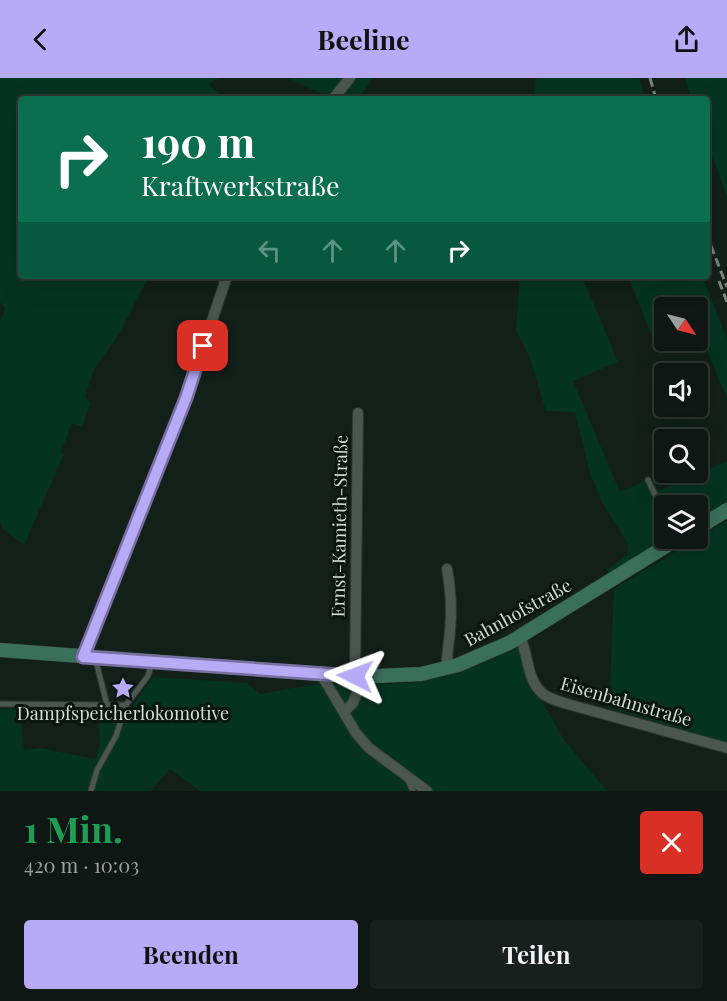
<!DOCTYPE html>
<html lang="de">
<head>
<meta charset="utf-8">
<style>
	body { margin:0; font-family:"Playfair Display",serif; background:#17201c; color:#f1f3f6; height:100vh; display:flex; flex-direction:column; font-size:22px; white-space:nowrap }
	* { box-sizing:border-box; margin:0 }
	p { font-size:20px; color:#9b9fa0 }
	.icon { flex:none; width:33px; height:33px; fill:none; stroke:currentColor; stroke-width:2; stroke-linecap:round; stroke-linejoin:round }
	.map { position:relative; height:713px; overflow:hidden }
	.details { display:flex; flex-direction:column; background:#0e1713; flex:1 }
	.details>* { flex:none }
	.hud { position:absolute; left:18px; top:18px; width:692px; height:183px; border-radius:6px; box-shadow:0 6px 24px #0002,0 0 0 2px #2e3633; background:#0b6e4f; color:#fff; overflow:hidden }
	.needle { width:39px; rotate:125deg }
	.buttons { position:absolute; left:654px; top:219px; display:grid; gap:12px }
	.buttons a { display:grid; place-items:center; width:54px; height:54px; border-radius:6px; background:#0e1713; box-shadow:0 6px 24px #0002,0 0 0 2px #2e3633; font-size:30px }
	.pin { position:absolute; display:grid; place-items:center; width:51px; height:51px; color:#fff; margin:-26px; border-radius:12px; box-shadow:0 3px 9px #0006 }
	.me { position:absolute; width:66px; margin:-33px; rotate:273deg; stroke-linejoin:round; filter:drop-shadow(0 0 4px #0008) }
	.turn { display:flex; align-items:center; gap:21px; height:126px; padding:0 24px; font-size:27px }
	.turn .icon { width:78px; height:78px; stroke-width:2.5 }
	.turn b { display:block; font-size:42px; line-height:51px }
	.lanes { display:flex; align-items:center; height:57px; padding:0 24px; background:#0003; justify-content:center; gap:30px; direction:ltr }
	.lanes .off { opacity:.35 }
	.round { display:grid; place-items:center; flex:none; width:63px; height:63px; border-radius:6px; background:#17201c }
	.headline { display:flex; align-items:center; justify-content:space-between; height:102px; padding:0 24px }
	h1 { font-size:36px; font-weight:700; line-height:45px; color:#1e9e55 }
	.button { display:flex; gap:12px; margin-top:auto; padding:12px 24px }
	.button a { flex:1; height:69px; border-radius:6px; background:#b7abf7; color:#111; font-size:24px; font-weight:700; line-height:69px; text-align:center }
	.button a+a { background:#17201c; color:#f1f3f6 }
	header { display:flex; justify-content:space-between; align-items:center; height:78px; padding:0 24px; background:#b7abf7; color:#111; font-size:27px; font-weight:700 }
	.map>svg:first-child { display:block }
	.green { fill:#053322 }
	.lines { fill:none; stroke-linecap:round; stroke-linejoin:round }
	.lane-casing { stroke:#303733; stroke-width:7 }
	.street-casing { stroke:#303733; stroke-width:12 }
	.secondary-casing { stroke:#303733; stroke-width:15 }
	.lane { stroke:#4a5750; stroke-width:5 }
	.street { stroke:#4a5750; stroke-width:10 }
	.secondary { stroke:#3a705b; stroke-width:14 }
	.rail { stroke:#79837e; stroke-width:3; stroke-dasharray:9 4.5; stroke-linecap:butt }
	.route-casing { stroke:#776fa1; stroke-width:15 }
	.route { stroke:#b7abf7; stroke-width:10 }
	.labels { text-anchor:middle; stroke-width:6; stroke-linejoin:round; paint-order:stroke }
	.street-label { font-size:18px; fill:#d5dcd8; stroke:#0a1610 }
	.poi-label { font-size:18px; fill:#d5dcd8; stroke:#0a1610 }
</style>
</head>
<body>
<header><svg class="icon" aria-label="back" viewBox="0 0 24 24"><path d="M15 5l-7 7 7 7"/></svg>Beeline<svg class="icon" aria-label="share" viewBox="0 0 24 24"><path d="M12 15V3M7 8l5-5 5 5M5 13v7h14v-7"/></svg></header>
<div class="map">
<svg width="727" height="713" viewBox="0 0 727 713">
	<rect width="100%" height="100%" fill="#131f19"/>
	<!-- green -->
	<g class="green">
		<polygon points="0,0 219,0 208,6 224,21 21,21 21,198 149,198 119,256 93,293 85,320 91,324 82,349 72,345 61,374 64,376 24,467 2,450 0,445 0,243 5,231 0,224"/>
		<polygon points="288,0 373,0 358,21 332,21"/>
		<polygon points="536,0 639,0 645,21 534,21"/>
		<polygon points="685,0 727,0 727,119 707,63 706,21 691,21"/>
		<polygon points="520,198 582,198 618,284 573,303 620,414 652,400 658,413 727,383 727,425 698,443 698,428 664,428 664,460 669,461 610,497 607,492 627,477 628,466 603,426 590,395 575,334 546,333 530,280 516,252"/>
		<polygon points="628,198 702,198 727,260 727,320 698,251 698,230 664,230 664,262 672,263 657,271"/>
		<polygon points="727,442 727,665 609,630 614,511"/>
		<path d="M518 569 537 615 564 662 607 713H200L170 691 151 713H0V631L19 630 24 672 40 670 95 681 100 667 99 640 125 639 153 599 247 605 261 616C286 611 313 606 339 605 366 605 395 608 422 603 457 598 487 584 518 569Z"/>
	</g>
	<g class="lines">
		<!-- lane casing -->
		<g class="lane-casing">
			<g id="lane">
				<polyline points="648,402 664,436"/>
				<polyline points="97,580 97,587 107,627 126,627"/>
				<polyline points="0,626 107,627"/>
				<polyline points="407,701 413,713"/>
				<polyline points="91,713 97,692 116,658 126,627 148,598 152,584"/>
			</g>
		</g>
		<!-- street casing -->
		<g class="street-casing">
			<g id="street">
				<polyline points="333,21 350,0"/>
				<path d="M447 491C451 512 452 532 450 553 449 566 446 578 447 591"/>
				<path d="M520 559C528 575 527 600 540 613 547 621 561 624 571 627L727 670"/>
				<polyline points="83,579 186,320 227,198"/>
				<polyline points="321,596 356,655 369,670 427,713"/>
				<polyline points="355,598 358,335"/>
				<polyline points="345,633 353,625 363,598"/>
			</g>
		</g>
		<!-- secondary casing -->
		<g class="secondary-casing">
			<g id="secondary">
				<polyline points="698,450 727,432"/>
				<polyline points="0,572 321,596 378,598 421,596 458,587 509,565 679,460"/>
			</g>
		</g>
		<!-- lane -->
		<use href="#lane" class="lane"/>
		<!-- street -->
		<use href="#street" class="street"/>
		<!-- secondary -->
		<use href="#secondary" class="secondary"/>
		<!-- rail -->
		<g class="rail">
			<polyline points="650,0 656,21"/>
			<polyline points="706,155 727,209"/>
			<polyline points="719,203 727,224"/>
		</g>
	</g>
	<g class="lines">
		<!-- route casing -->
		<g class="route-casing">
			<polyline id="route" points="203,268 186,320 83,579 355,598"/>
		</g>
		<!-- route -->
		<use href="#route" class="route"/>
	</g>
	<!-- icons -->
	<defs>
		<g id="sight-bare" transform="scale(1.8)"><path d="M0-6L1.8-2.2L6-1.7L2.9 1.2L3.7 5.4L0 3.3L-3.7 5.4L-2.9 1.2L-6-1.7L-1.8-2.2Z" fill="#b7abf7" stroke="#0a1610" stroke-width="2.5" paint-order="stroke"/></g>
	</defs>
	<g fill-rule="evenodd">
		<use href="#sight-bare" x="123" y="610"/>
	</g>
	<g class="labels">
		<!-- street labels -->
		<g class="street-label">
			<text transform="translate(340 448) rotate(-89)" y="6">Ernst-Kamieth-Straße</text>
			<text transform="translate(518 535) rotate(-29)" y="6">Bahnhofstraße</text>
			<text transform="translate(626 624) rotate(16)" y="6">Eisenbahnstraße</text>
		</g>
		<!-- poi labels -->
		<g class="poi-label">
			<text x="123" y="642">Dampfspeicherlokomotive</text>
		</g>
	</g>
</svg>
<div class="buttons">
<a><svg class="needle" viewBox="-14 -14 28 28"><path d="M0-13l5 13h-10z" fill="#e53935"/><path d="M0 13l5-13h-10z" fill="#9b9fa0"/></svg></a>
<a><svg class="icon" aria-label="sound" viewBox="0 0 24 24"><path d="M4 9h4l5-4v14l-5-4H4zM17 9q2 3 0 6"/></svg></a>
<a><svg class="icon" aria-label="search" viewBox="0 0 24 24"><circle cx="10" cy="10" r="6"/><path d="M15 15l6 6"/></svg></a>
<a><svg class="icon" aria-label="layers" viewBox="0 0 24 24"><path d="M12 4l9 5-9 5-9-5zM3 14l9 5 9-5"/></svg></a>
</div>
<div class="pin" style="left:203px;top:268px;background:#d93025"><svg class="icon" aria-label="arrive" viewBox="0 0 24 24"><path d="M6 21V4h12l-3 4 3 4H6"/></svg></div>
<svg class="me" style="left:355px;top:598px" viewBox="-20 -20 40 40"><path d="M0-17L14 15 0 8-14 15z" fill="#b7abf7" stroke="#fff" stroke-width="4"/></svg>
<div class="hud">
<div class="turn"><svg class="icon" aria-label="right" viewBox="0 0 24 24"><path d="M7 20v-9h11M14 6l5 5-5 5"/></svg><div><b>190 m</b>Kraftwerkstraße</div></div>
<div class="lanes"><svg class="icon off" aria-label="left" viewBox="0 0 24 24"><path d="M17 20v-9H6M10 6l-5 5 5 5"/></svg><svg class="icon off" aria-label="ahead" viewBox="0 0 24 24"><path d="M12 20V5M6 11l6-6 6 6"/></svg><svg class="icon off" aria-label="ahead" viewBox="0 0 24 24"><path d="M12 20V5M6 11l6-6 6 6"/></svg><svg class="icon" aria-label="right" viewBox="0 0 24 24"><path d="M7 20v-9h11M14 6l5 5-5 5"/></svg></div>
</div>
</div>
<section class="details">
<div class="headline"><div><h1>1 Min.</h1><p>420 m · 10:03</p></div><a class="round" style="background:#d93025;color:#fff"><svg class="icon" aria-label="close" viewBox="0 0 24 24"><path d="M6 6l12 12M18 6L6 18"/></svg></a></div>
<div class="button"><a>Beenden</a><a>Teilen</a></div>
</section>
</body>
</html>
